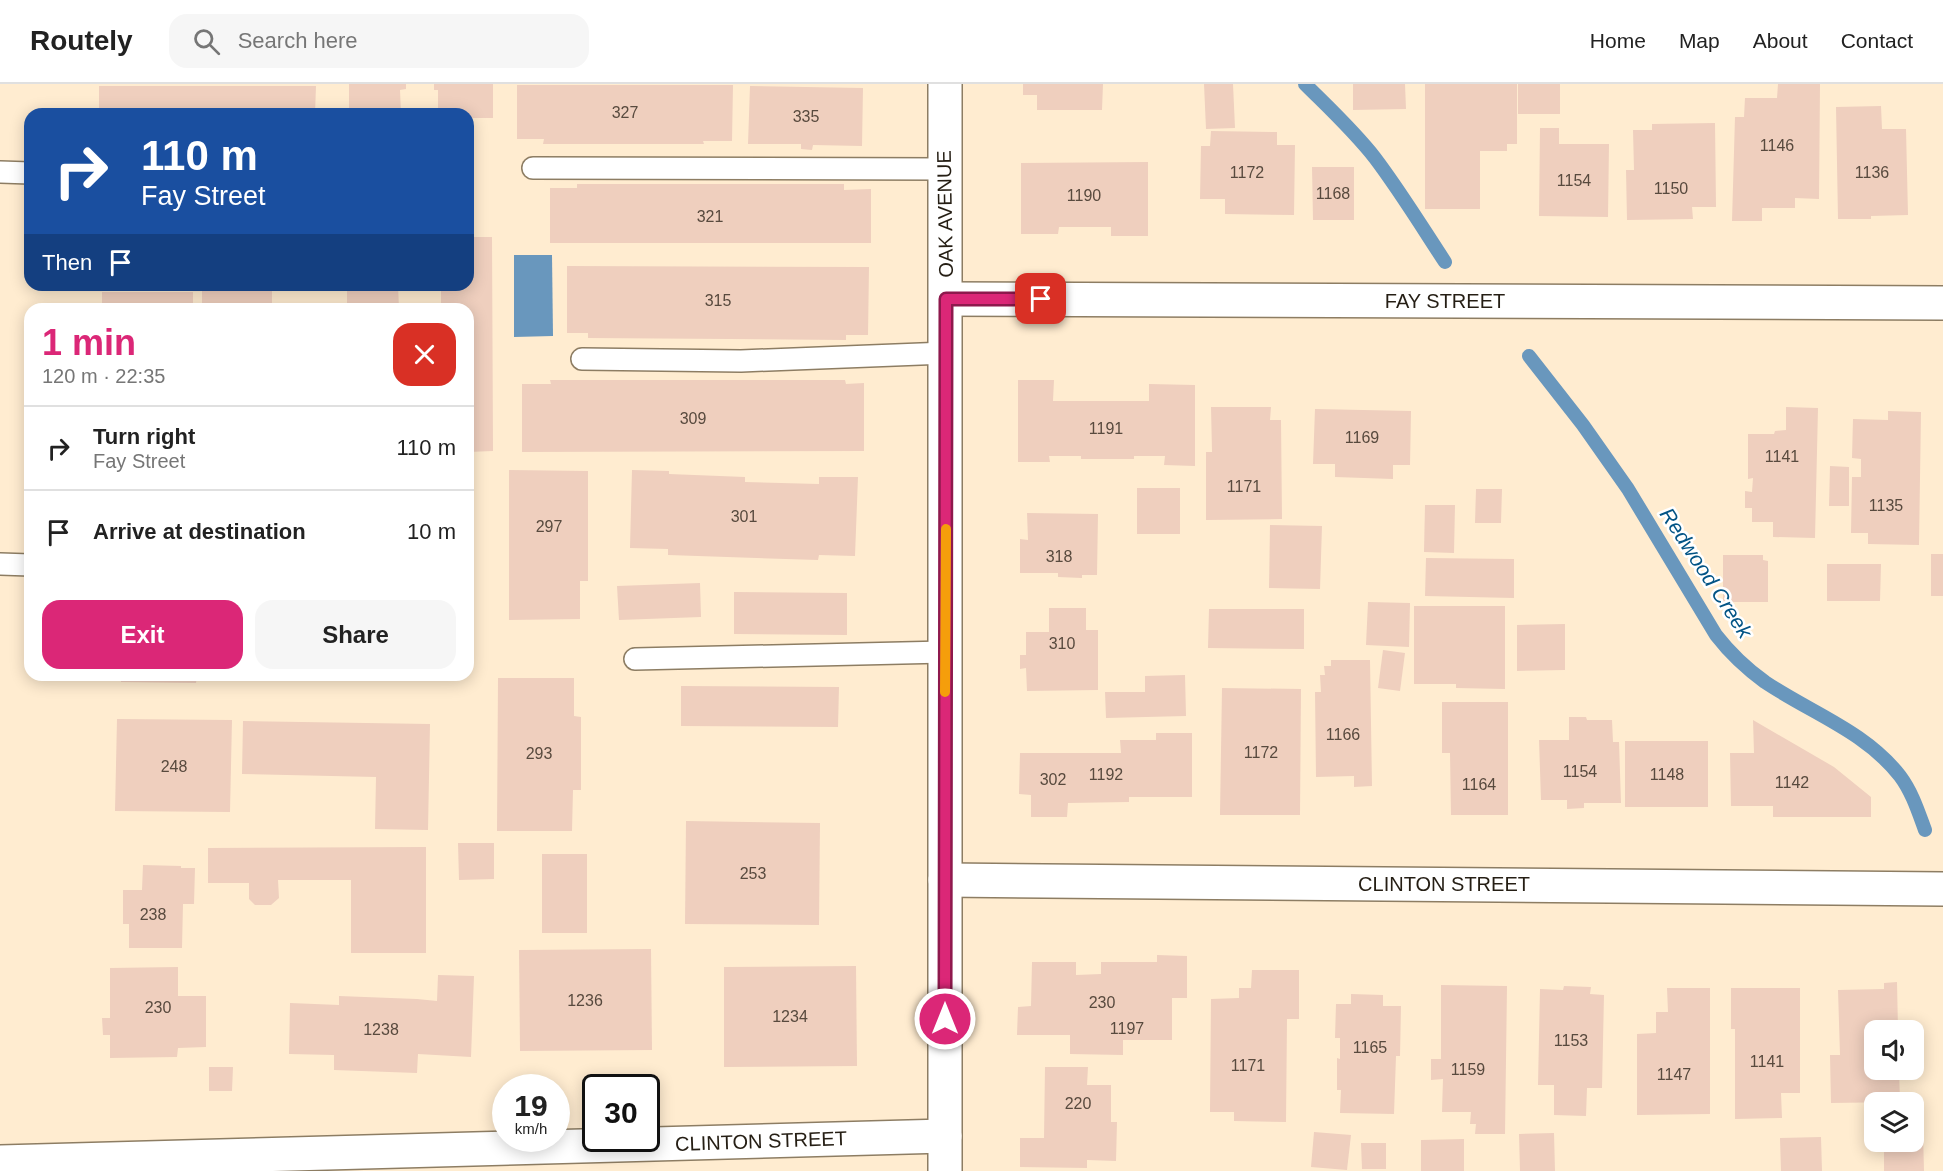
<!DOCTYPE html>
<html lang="en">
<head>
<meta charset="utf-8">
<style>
	body { margin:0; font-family:Arial,sans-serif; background:#f6f6f6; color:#222; height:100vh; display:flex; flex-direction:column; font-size:22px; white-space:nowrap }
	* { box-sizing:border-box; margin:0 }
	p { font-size:20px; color:#767676 }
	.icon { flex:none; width:33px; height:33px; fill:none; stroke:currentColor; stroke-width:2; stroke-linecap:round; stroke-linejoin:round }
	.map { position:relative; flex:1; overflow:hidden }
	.sheet { position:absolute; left:24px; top:219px; width:450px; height:378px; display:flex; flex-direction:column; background:#fff; border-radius:18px; box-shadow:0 3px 15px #0003 }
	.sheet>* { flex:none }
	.guide { position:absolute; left:24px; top:24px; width:450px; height:183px; border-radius:18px; box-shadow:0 3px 15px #0003; background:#1a4fa0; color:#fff; overflow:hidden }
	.controls { position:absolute; left:1864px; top:936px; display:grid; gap:12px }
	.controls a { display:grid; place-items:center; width:60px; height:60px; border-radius:12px; background:#fff; box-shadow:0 3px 15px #0003; font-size:30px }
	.speed { position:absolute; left:492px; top:990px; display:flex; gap:12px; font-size:30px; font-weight:700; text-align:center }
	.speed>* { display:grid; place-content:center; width:78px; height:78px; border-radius:50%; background:#fff; box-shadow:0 3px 15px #0003; line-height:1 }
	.speed small { font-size:15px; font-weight:400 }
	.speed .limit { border:3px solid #111; border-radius:9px; background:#fff; color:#111 }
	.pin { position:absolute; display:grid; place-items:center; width:51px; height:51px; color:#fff; margin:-26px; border-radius:12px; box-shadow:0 3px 9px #0006 }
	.me { position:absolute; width:66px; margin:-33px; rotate:0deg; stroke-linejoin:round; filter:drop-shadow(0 0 4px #0008) }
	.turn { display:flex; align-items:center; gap:21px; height:126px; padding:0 18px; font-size:27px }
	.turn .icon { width:78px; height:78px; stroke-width:2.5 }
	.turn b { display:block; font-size:42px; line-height:51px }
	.then { display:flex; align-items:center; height:57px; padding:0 18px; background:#0003; gap:12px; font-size:22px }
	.round { display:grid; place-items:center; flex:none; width:63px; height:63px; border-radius:18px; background:#f6f6f6 }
	.headline { display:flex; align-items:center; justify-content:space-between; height:102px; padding:0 18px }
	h1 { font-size:36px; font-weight:700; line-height:45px; color:#db2777 }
	.primary-button { display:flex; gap:12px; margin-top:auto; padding:12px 18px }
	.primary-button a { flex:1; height:69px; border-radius:18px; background:#db2777; color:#fff; font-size:24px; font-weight:700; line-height:69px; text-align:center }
	.primary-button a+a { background:#f6f6f6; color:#222 }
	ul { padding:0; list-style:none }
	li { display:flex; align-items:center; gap:18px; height:84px; padding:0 18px; border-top:2px solid #e0e0e0 }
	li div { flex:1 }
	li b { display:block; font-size:22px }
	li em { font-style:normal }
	header { display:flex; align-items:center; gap:36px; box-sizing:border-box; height:84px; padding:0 30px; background:#fff; border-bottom:2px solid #e0e0e0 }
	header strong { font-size:28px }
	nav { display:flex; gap:33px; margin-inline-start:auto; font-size:21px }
	.search { width:420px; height:54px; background:#f6f6f6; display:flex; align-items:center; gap:15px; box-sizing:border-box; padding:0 21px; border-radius:18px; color:#767676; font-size:22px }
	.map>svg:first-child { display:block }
	.water { fill:#6997bd }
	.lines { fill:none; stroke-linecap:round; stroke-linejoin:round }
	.stream { stroke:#6997bd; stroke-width:14 }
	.building { fill:#efcfbe }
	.lane-casing { stroke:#8d7d63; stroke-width:24 }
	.street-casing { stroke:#8d7d63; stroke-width:36 }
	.lane { stroke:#fff; stroke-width:21 }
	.street { stroke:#fff; stroke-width:33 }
	.route-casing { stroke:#8e194d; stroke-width:15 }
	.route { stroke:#db2777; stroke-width:10 }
	.slow { stroke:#f59e0b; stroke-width:10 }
	.labels { text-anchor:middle; stroke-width:5; stroke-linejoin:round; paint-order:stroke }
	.number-label { font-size:16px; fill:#584a3e }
	.street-label { font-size:20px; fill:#251e14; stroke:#fff }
	.water-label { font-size:21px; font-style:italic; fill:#035485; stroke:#fff }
</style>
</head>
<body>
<header>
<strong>Routely</strong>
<div class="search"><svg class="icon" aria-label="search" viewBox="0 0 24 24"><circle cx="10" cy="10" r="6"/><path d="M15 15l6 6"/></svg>Search here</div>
<nav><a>Home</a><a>Map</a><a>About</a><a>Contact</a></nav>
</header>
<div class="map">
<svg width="1943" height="1087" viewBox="0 0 1943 1087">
	<rect width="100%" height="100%" fill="#ffecd0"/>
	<!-- water -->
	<polygon class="water" points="514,171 552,171 553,252 514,253"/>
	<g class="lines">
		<!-- stream -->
		<g class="stream">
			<path d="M1305 0C1329 24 1354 47 1375 74 1400 107 1422 143 1445 178"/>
			<path d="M1529 272 1583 341 1628 405 1716 551C1730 569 1747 585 1765 598 1811 629 1865 647 1900 692 1912 708 1918 727 1925 746"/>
		</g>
	</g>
	<!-- building -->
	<g class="building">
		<polygon points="349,0 406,0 406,5 400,6 401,30 349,30"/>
		<polygon points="434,0 493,0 493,34 468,34 468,30 438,30 438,6 434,6"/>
		<polygon points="1023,0 1103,0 1102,26 1037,26 1037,11 1023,11"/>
		<polygon points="1204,0 1233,0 1235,44 1206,45"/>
		<polygon points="1353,0 1405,0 1406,25 1353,26"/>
		<polygon points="1425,0 1517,0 1517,60 1507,60 1507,67 1480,67 1480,125 1425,125"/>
		<rect x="1518" y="0" width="42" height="30"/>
		<polygon points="1778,0 1820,0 1819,115 1795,114 1795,124 1762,124 1762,137 1732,137 1735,33 1744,33 1745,14 1777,14"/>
		<polygon points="517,1 733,1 732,57 703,57 704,60 543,60 544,55 517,55"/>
		<polygon points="99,2 316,2 315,30 99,30"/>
		<polygon points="750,2 863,4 862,62 813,61 812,66 801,65 801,60 748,60"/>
		<polygon points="1881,22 1882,45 1906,45 1908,131 1871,132 1871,135 1838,135 1836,23"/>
		<polygon points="1715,39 1716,123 1692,123 1693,135 1627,136 1626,86 1634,86 1633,46 1652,46 1652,40"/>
		<polygon points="1540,44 1559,44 1559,60 1609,60 1608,133 1539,132"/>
		<polygon points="1211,47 1277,48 1277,61 1295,61 1294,131 1225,130 1225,115 1200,115 1201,62 1210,62"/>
		<polygon points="1148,78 1148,152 1111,152 1111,143 1059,143 1058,150 1021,150 1021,79"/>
		<polygon points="1312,83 1354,83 1354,136 1313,136"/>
		<polygon points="577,100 844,100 844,106 871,105 871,159 550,159 550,104 577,104"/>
		<polygon points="468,153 492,153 493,367 468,368 468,225 441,225 441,201 468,201"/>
		<polygon points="567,182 869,183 868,251 846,251 846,256 588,254 588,249 567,249"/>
		<rect x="202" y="201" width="70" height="24"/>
		<polygon points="347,201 398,201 399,225 347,225"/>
		<rect x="102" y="208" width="91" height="17"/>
		<polygon points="550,296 845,296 846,300 864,299 864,367 522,368 522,300 551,300"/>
		<polygon points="1018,296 1054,296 1053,317 1149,317 1149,300 1195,301 1195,382 1164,381 1165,372 1134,372 1134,375 1081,375 1081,372 1049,372 1050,378 1018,378"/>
		<polygon points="1211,323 1271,323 1270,336 1281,336 1282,435 1206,436 1206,368 1212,368"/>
		<polygon points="1786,323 1818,324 1815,454 1773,453 1773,438 1752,438 1752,424 1745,424 1745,407 1752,408 1753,394 1748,395 1748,350 1774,350 1775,347 1786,346"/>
		<polygon points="1315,325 1411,327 1410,381 1393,381 1393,395 1335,393 1335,380 1313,380"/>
		<polygon points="1888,327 1921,328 1919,461 1868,460 1868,449 1851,449 1852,393 1861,393 1861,375 1852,374 1853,335 1888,336"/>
		<polygon points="1830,382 1849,383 1849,422 1829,422"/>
		<polygon points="509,386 588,387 588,497 580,497 580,535 509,536"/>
		<polygon points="632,386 669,387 669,390 745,393 745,398 819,400 819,393 858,393 855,472 819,471 818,476 668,471 668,465 630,464"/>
		<rect x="1137" y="404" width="43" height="46"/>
		<polygon points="1476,405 1502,405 1501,439 1475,439"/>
		<polygon points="1425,421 1455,421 1454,469 1424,468"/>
		<polygon points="1027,429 1098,430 1097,491 1082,491 1082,494 1058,493 1058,489 1020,489 1020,455 1028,456"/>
		<polygon points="1270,441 1322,442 1320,505 1269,504"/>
		<rect x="1931" y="470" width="12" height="42"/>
		<polygon points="1723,471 1763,471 1763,476 1768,477 1768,518 1723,518"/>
		<polygon points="1426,474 1514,475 1514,514 1425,512"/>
		<polygon points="1827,480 1881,480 1880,517 1827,517"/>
		<polygon points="700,499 701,533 619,536 617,502"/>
		<polygon points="734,508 847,509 847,551 734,550"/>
		<polygon points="1368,518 1410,519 1409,563 1366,561"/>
		<polygon points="1414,522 1505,522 1505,605 1456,604 1456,600 1414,600"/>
		<polygon points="1049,524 1086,524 1086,546 1098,546 1098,606 1027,607 1026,584 1020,585 1020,571 1026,571 1026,548 1049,548"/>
		<polygon points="1209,525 1304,525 1304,565 1208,564"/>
		<polygon points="1565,540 1565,586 1517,587 1517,541"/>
		<polygon points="1383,566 1405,569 1400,607 1378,604"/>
		<polygon points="1331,576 1370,576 1372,702 1354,703 1354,692 1316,693 1315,608 1321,608 1320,591 1325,591 1324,582 1331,582"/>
		<polygon points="121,591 197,591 196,599 121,598"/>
		<polygon points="1185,591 1186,632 1106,634 1105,608 1145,608 1145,592"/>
		<polygon points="498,594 574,594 574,632 581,633 581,706 573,706 572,747 497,747"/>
		<polygon points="681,602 839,603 838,643 681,642"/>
		<polygon points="1222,604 1301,605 1300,731 1220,731"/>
		<polygon points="1442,618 1508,618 1508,731 1451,731 1450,669 1442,669"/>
		<polygon points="1569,633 1586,633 1587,636 1612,636 1613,658 1619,658 1621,719 1584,719 1584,724 1567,725 1567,716 1541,716 1539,656 1569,656"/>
		<polygon points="117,635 232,636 230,728 115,727"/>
		<polygon points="1753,636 1834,683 1871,713 1871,733 1773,733 1773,722 1731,722 1730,669 1754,669"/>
		<polygon points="243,637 430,640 428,746 375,745 376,693 242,690"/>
		<polygon points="1156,649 1192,649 1192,713 1129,713 1129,718 1068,719 1067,733 1031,733 1031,711 1019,710 1020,669 1121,669 1120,656 1156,656"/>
		<rect x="1625" y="657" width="83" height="66"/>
		<polygon points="686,737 820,739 819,841 685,840"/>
		<polygon points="458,759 494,759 494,795 459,796"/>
		<polygon points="426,763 426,869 351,869 351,796 278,796 279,814 271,821 255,821 249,815 249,799 208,799 208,764"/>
		<rect x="542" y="770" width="45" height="79"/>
		<polygon points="143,781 181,782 181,784 195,784 194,820 183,820 182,864 129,864 129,840 123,840 123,806 142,806"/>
		<polygon points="651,865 652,966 520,967 519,866"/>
		<polygon points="1157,871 1187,872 1187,914 1172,914 1172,956 1123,956 1123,971 1070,970 1070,951 1017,951 1018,923 1031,922 1032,878 1076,878 1076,891 1101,890 1101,878 1157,878"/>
		<polygon points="856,882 857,982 724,983 724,883"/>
		<polygon points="178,883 178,912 206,912 206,963 178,964 177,973 110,974 110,951 103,951 102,934 110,934 110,884"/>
		<polygon points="1252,886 1299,886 1299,935 1287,935 1286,1038 1234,1037 1234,1028 1210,1028 1211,915 1239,914 1239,904 1251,904"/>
		<polygon points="438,891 474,892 471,973 418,970 417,989 334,986 334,971 289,970 290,919 339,921 339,912 417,915 437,917"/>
		<polygon points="1897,898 1898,946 1875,946 1875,986 1899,986 1900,1018 1831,1019 1830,971 1840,971 1838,906 1884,905 1884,899"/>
		<polygon points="1441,901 1507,902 1505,1050 1475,1050 1476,1040 1470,1040 1471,1028 1442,1028 1443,995 1431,996 1431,975 1441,975"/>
		<polygon points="1564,902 1591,903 1590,910 1604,911 1602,1004 1587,1004 1586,1032 1554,1031 1554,1001 1538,1001 1540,905 1563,906"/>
		<polygon points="1667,904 1710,904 1710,1030 1637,1031 1637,950 1656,949 1656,928 1668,928"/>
		<polygon points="1731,904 1800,904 1800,1009 1781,1009 1782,1034 1735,1035 1735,945 1731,945"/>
		<polygon points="1351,910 1383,911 1383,922 1401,922 1400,972 1396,972 1394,1030 1340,1029 1341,1006 1337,1006 1337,974 1340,975 1340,954 1335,954 1336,920 1351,920"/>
		<polygon points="209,983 233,983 232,1007 209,1007"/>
		<polygon points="1045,983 1088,983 1087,1001 1111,1001 1111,1038 1117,1038 1116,1077 1087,1076 1087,1084 1020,1083 1020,1054 1044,1054"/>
		<polygon points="1314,1048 1351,1051 1347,1086 1311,1083"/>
		<polygon points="1914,1048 1923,1048 1924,1087 1884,1087 1884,1058 1914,1058"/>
		<polygon points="1554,1049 1555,1087 1520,1087 1519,1050"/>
		<polygon points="1821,1053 1822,1087 1781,1087 1780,1054"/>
		<polygon points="1464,1055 1464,1087 1421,1087 1421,1056"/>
		<polygon points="1361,1059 1386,1059 1386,1085 1362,1085"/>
	</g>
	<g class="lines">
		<!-- lane casing -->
		<g class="lane-casing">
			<g id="lane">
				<polyline points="533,84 945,85"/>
				<polyline points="0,88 30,89"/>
				<polyline points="582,275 741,277 946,269"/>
				<polyline points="0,480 30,481"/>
				<polyline points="635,575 945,568"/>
			</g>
		</g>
		<!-- street casing -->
		<g class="street-casing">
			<g id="street">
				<polyline points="945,0 945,1087"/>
				<polyline points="946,215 1943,219"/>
				<polyline points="945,796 1943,805"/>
				<polyline points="0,1078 945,1052"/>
			</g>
		</g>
		<!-- lane -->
		<use href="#lane" class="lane"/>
		<!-- street -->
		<use href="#street" class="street"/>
	</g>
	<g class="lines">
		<!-- route casing -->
		<g class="route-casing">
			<polyline id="route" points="945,935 946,215 1041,215"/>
		</g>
		<!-- route -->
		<use href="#route" class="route"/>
		<!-- slow -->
		<polyline class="slow" points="945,608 946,445"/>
	</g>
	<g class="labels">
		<!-- number labels -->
		<g class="number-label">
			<text x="625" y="34">327</text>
			<text x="806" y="38">335</text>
			<text x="1777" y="67">1146</text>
			<text x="1247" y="94">1172</text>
			<text x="1872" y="94">1136</text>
			<text x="1574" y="102">1154</text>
			<text x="1671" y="110">1150</text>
			<text x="1333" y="115">1168</text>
			<text x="1084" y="117">1190</text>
			<text x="710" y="138">321</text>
			<text x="718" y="222">315</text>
			<text x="693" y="340">309</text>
			<text x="1106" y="350">1191</text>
			<text x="1362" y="359">1169</text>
			<text x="1782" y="378">1141</text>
			<text x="1244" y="408">1171</text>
			<text x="1886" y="427">1135</text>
			<text x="744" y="438">301</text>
			<text x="549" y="448">297</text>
			<text x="1059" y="478">318</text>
			<text x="1062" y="565">310</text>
			<text x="1343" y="656">1166</text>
			<text x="1261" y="674">1172</text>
			<text x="539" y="675">293</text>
			<text x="174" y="688">248</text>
			<text x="1580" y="693">1154</text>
			<text x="1106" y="696">1192</text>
			<text x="1667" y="696">1148</text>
			<text x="1053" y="701">302</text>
			<text x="1792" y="704">1142</text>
			<text x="1479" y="706">1164</text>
			<text x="753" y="795">253</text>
			<text x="153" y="836">238</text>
			<text x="585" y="922">1236</text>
			<text x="1102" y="924">230</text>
			<text x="158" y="929">230</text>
			<text x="790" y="938">1234</text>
			<text x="1127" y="950">1197</text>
			<text x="381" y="951">1238</text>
			<text x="1571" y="962">1153</text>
			<text x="1370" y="969">1165</text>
			<text x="1767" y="983">1141</text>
			<text x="1248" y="987">1171</text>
			<text x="1468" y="991">1159</text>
			<text x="1674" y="996">1147</text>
			<text x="1078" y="1025">220</text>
		</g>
		<!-- street labels -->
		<g class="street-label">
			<text transform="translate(945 130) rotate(-91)" y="7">OAK AVENUE</text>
			<text x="1445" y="224">FAY STREET</text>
			<text x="1444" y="807">CLINTON STREET</text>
			<text transform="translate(761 1057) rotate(-2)" y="7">CLINTON STREET</text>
		</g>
		<!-- water labels -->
		<g class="water-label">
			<text transform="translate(1706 489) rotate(57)" y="7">Redwood Creek</text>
		</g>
	</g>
</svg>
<div class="controls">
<a><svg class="icon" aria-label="sound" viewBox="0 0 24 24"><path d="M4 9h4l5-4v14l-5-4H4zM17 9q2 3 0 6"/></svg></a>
<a><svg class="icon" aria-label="layers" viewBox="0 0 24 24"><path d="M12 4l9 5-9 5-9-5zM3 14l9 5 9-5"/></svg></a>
</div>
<div class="speed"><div>19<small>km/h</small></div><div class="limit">30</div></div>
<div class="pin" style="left:1041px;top:215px;background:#d93025"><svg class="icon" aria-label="arrive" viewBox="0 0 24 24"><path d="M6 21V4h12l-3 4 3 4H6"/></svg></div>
<svg class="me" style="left:945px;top:935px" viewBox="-20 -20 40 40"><circle r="17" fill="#db2777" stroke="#fff" stroke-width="3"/><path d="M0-11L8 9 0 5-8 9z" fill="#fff"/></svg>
<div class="guide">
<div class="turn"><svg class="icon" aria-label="right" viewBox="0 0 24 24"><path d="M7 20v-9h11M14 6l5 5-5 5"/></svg><div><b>110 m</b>Fay Street</div></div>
<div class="then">Then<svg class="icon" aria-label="arrive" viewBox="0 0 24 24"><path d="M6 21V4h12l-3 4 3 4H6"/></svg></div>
</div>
<section class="sheet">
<div class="headline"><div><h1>1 min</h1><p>120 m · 22:35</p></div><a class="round" style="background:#d93025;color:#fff"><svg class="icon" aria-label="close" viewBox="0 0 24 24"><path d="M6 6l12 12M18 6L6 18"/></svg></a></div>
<ul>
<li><svg class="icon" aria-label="right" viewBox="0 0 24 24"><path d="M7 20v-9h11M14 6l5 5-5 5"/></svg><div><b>Turn right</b><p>Fay Street</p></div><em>110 m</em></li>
<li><svg class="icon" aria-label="arrive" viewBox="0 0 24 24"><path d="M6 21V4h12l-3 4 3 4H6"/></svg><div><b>Arrive at destination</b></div><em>10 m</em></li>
</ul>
<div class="primary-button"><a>Exit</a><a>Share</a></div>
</section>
</div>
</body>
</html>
